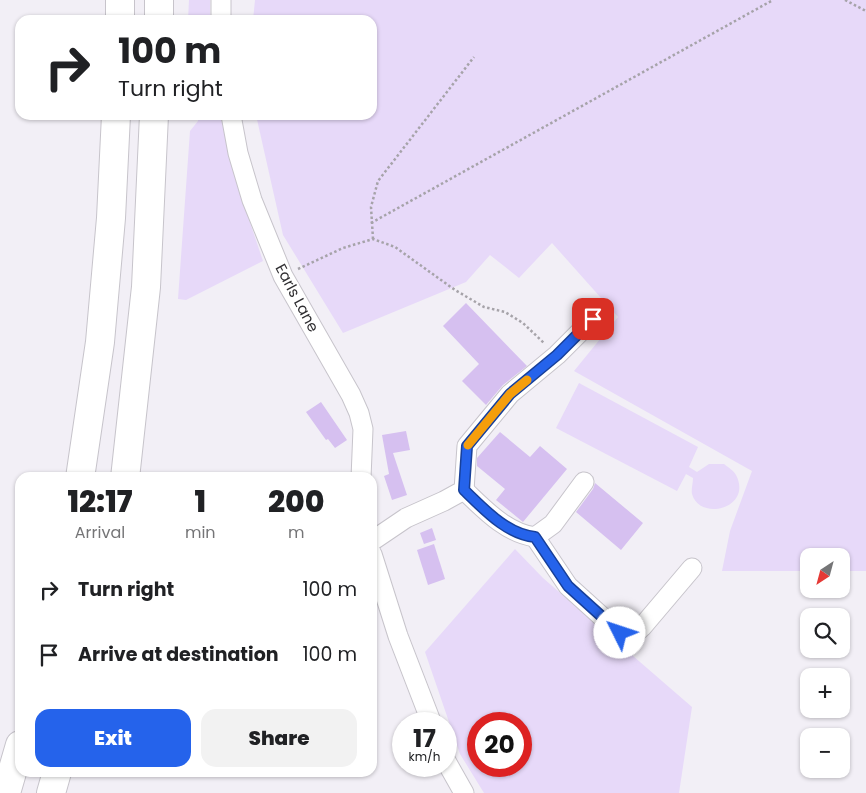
<!DOCTYPE html>
<html lang="en">
<head>
<meta charset="utf-8">
<style>
	body { margin:0; font-family:Poppins,sans-serif; background:#f2f2f2; color:#202124; height:100vh; display:flex; flex-direction:column; font-size:19px; white-space:nowrap }
	* { box-sizing:border-box; margin:0 }
	p { font-size:16px; color:#757577 }
	.icon { flex:none; width:28px; height:28px; fill:none; stroke:currentColor; stroke-width:2; stroke-linecap:round; stroke-linejoin:round }
	.map { position:relative; flex:1; overflow:hidden }
	.panel { position:absolute; left:15px; top:472px; width:362px; height:305px; display:flex; flex-direction:column; background:#fff; border-radius:15px; box-shadow:0 1px 4px #0004 }
	.panel>* { flex:none }
	.top-card { position:absolute; left:15px; top:15px; width:362px; height:105px; border-radius:15px; box-shadow:0 1px 4px #0004; background:#fff; color:#202124; overflow:hidden }
	.needle { width:32px; rotate:216deg }
	.tools { position:absolute; left:800px; top:548px; display:grid; gap:10px }
	.tools a { display:grid; place-items:center; width:50px; height:50px; border-radius:10px; background:#fff; box-shadow:0 1px 4px #0004; font-size:25px }
	.speed { position:absolute; left:392px; top:712px; display:flex; gap:10px; font-size:25px; font-weight:700; text-align:center }
	.speed>* { display:grid; place-content:center; width:65px; height:65px; border-radius:50%; background:#fff; box-shadow:0 1px 4px #0004; line-height:1 }
	.speed small { font-size:12px; font-weight:400 }
	.speed .limit { border:8px solid #d22; background:#fff; color:#111 }
	.pin { position:absolute; display:grid; place-items:center; width:42px; height:42px; color:#fff; margin:-21px; border-radius:10px; box-shadow:0 2px 8px #0006 }
	.me { position:absolute; width:55px; margin:-28px; rotate:311deg; stroke-linejoin:round; filter:drop-shadow(0 0 4px #0008) }
	.turn { display:flex; align-items:center; gap:18px; height:105px; padding:0 20px; font-size:22px }
	.turn .icon { width:65px; height:65px; stroke-width:2.5 }
	.turn b { display:block; font-size:35px; line-height:42px }
	.eta { display:flex; justify-content:space-evenly; align-items:center; height:85px; text-align:center }
	.eta b { font-size:30px; font-weight:800; line-height:35px }
	.cta { display:flex; gap:10px; margin-top:auto; padding:10px 20px }
	.cta a { flex:1; height:58px; border-radius:15px; background:#2563eb; color:#fff; font-size:20px; font-weight:800; line-height:58px; text-align:center }
	.cta a+a { background:#f2f2f2; color:#202124 }
	ul { padding:0; list-style:none }
	li { display:flex; align-items:center; gap:15px; height:65px; padding:0 20px }
	li div { flex:1 }
	li b { display:block; font-size:19px }
	li em { font-style:normal }
	.map>svg:first-child { display:block }
	.green { fill:#e7d9f9; fill-rule:evenodd }
	.building { fill:#d6c0f0 }
	.lines { fill:none; stroke-linecap:round; stroke-linejoin:round }
	.minor-casing { stroke:#c7c4cb; stroke-width:21 }
	.highway-casing { stroke:#c7c4cb; stroke-width:30 }
	.path { stroke:#a6a3a9; stroke-width:2.5; stroke-dasharray:2.5 2.5; stroke-linecap:butt }
	.minor { stroke:#fff; stroke-width:19 }
	.highway { stroke:#fff; stroke-width:28 }
	.route-casing { stroke:#184099; stroke-width:12 }
	.route { stroke:#2563eb; stroke-width:9 }
	.slow { stroke:#f59e0b; stroke-width:9 }
	.labels { text-anchor:middle; stroke-width:4; stroke-linejoin:round; paint-order:stroke }
	.street-label { font-size:15px; fill:#302f32; stroke:#fff }
</style>
</head>
<body>
<div class="map">
<svg width="866" height="793" viewBox="0 0 866 793">
	<rect width="100%" height="100%" fill="#f2eff6"/>
	<!-- green -->
	<g class="green">
		<polygon points="189,0 210,0 210,20 188,20"/>
		<polygon points="255,0 866,0 866,571 841,571 841,556 809,556 809,571 722,571 730,531 752,471 574,371 618,317 552,243 519,278 490,255 466,282 343,333 283,235 256,115 372,115 372,20 253,20"/>
		<polygon points="198,115 220,115 234,175 263,261 186,300 178,299 190,131 198,121"/>
		<path d="M579 383 698 447 689 467 697 472 709 464H724C728 467 734 471 736 475 753 508 700 522 692 494 691 490 693 483 693 478L686 474 677 491 556 428Z"/>
		<path d="M515 549 543 578 692 707 679 793H484L460 754 425 652ZM479 724H521V766H479Z"/>
	</g>
	<!-- building -->
	<g class="building">
		<polygon points="466,303 527,366 503,385 486,405 462,381 479,364 443,326"/>
		<polygon points="321,402 347,440 335,448 328,439 326,440 306,412"/>
		<polygon points="406,431 410,450 393,453 407,495 392,500 384,476 389,474 382,435"/>
		<polygon points="500,432 530,457 540,446 567,469 523,522 496,500 505,489 477,466 477,458"/>
		<polygon points="595,483 643,523 621,550 576,512 593,489"/>
		<polygon points="432,528 436,540 424,544 420,533"/>
		<polygon points="434,544 445,579 428,585 417,550"/>
	</g>
	<g class="lines">
		<!-- minor casing -->
		<g class="minor-casing">
			<g id="minor">
				<polyline points="221,20 221,0"/>
				<polyline points="231,115 238,153 252,200 283,276 351,395 359,413 363,429 361,478"/>
				<path d="M464 490C484 509 506 533 535 537L553 524 584 482"/>
				<polyline points="535,537 568,586 620,633 632,636 642,627 692,568"/>
				<polyline points="372,541 406,518 444,501 464,490 467,446 510,394 557,355 593,319"/>
				<polyline points="372,554 398,636 432,724"/>
				<polyline points="446,761 464,793"/>
			</g>
		</g>
		<!-- highway casing -->
		<g class="highway-casing">
			<g id="highway">
				<polyline points="120,20 120,0"/>
				<polyline points="159,20 159,0"/>
				<polyline points="80,478 100,342 111,218 116,115"/>
				<polyline points="125,478 146,287 154,115"/>
				<polyline points="6,793 20,745"/>
				<polyline points="51,793 57,772"/>
			</g>
		</g>
		<!-- path -->
		<g class="path">
			<polyline points="845,0 866,11"/>
			<polyline points="371,223 773,0"/>
			<polyline points="373,239 371,207 378,181 474,57"/>
			<polyline points="298,269 343,248 373,239 395,247 455,290 484,307 505,312 523,323 545,344"/>
		</g>
		<!-- minor -->
		<use href="#minor" class="minor"/>
		<!-- highway -->
		<use href="#highway" class="highway"/>
	</g>
	<g class="lines">
		<!-- route casing -->
		<g class="route-casing">
			<path id="route" d="M593 319 557 355 510 394 467 446 464 490C484 509 506 534 535 537L568 586 620 633"/>
		</g>
		<!-- route -->
		<use href="#route" class="route"/>
		<!-- slow -->
		<polyline class="slow" points="468,445 510,394 527,380"/>
	</g>
	<g class="labels">
		<!-- street labels -->
		<g class="street-label">
			<text transform="translate(297 298) rotate(62)" y="5">Earls Lane</text>
		</g>
	</g>
</svg>
<div class="tools">
<a><svg class="needle" viewBox="-14 -14 28 28"><path d="M0-13l5 13h-10z" fill="#e53935"/><path d="M0 13l5-13h-10z" fill="#757577"/></svg></a>
<a><svg class="icon" aria-label="search" viewBox="0 0 24 24"><circle cx="10" cy="10" r="6"/><path d="M15 15l6 6"/></svg></a>
<a>+</a>
<a>−</a>
</div>
<div class="speed"><div>17<small>km/h</small></div><div class="limit">20</div></div>
<div class="pin" style="left:593px;top:319px;background:#d93025"><svg class="icon" aria-label="arrive" viewBox="0 0 24 24"><path d="M6 21V4h12l-3 4 3 4H6"/></svg></div>
<svg class="me" style="left:620px;top:633px" viewBox="-20 -20 40 40"><circle r="19" fill="#fff"/><path d="M0-13L10 11 0 6-10 11z" fill="#2563eb"/></svg>
<div class="top-card">
<div class="turn"><svg class="icon" aria-label="right" viewBox="0 0 24 24"><path d="M7 20v-9h11M14 6l5 5-5 5"/></svg><div><b>100 m</b>Turn right</div></div>
</div>
<section class="panel">
<div class="eta">
<div><b>12:17</b><p>Arrival</p></div>
<div><b>1</b><p>min</p></div>
<div><b>200</b><p>m</p></div>
</div>
<ul>
<li><svg class="icon" aria-label="right" viewBox="0 0 24 24"><path d="M7 20v-9h11M14 6l5 5-5 5"/></svg><div><b>Turn right</b></div><em>100 m</em></li>
<li><svg class="icon" aria-label="arrive" viewBox="0 0 24 24"><path d="M6 21V4h12l-3 4 3 4H6"/></svg><div><b>Arrive at destination</b></div><em>100 m</em></li>
</ul>
<div class="cta"><a>Exit</a><a>Share</a></div>
</section>
</div>
</body>
</html>
